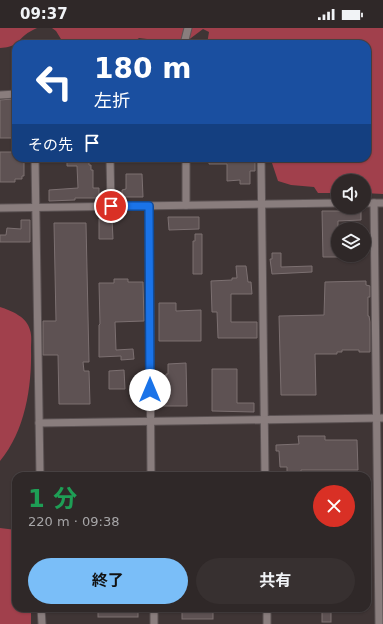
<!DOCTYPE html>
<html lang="ja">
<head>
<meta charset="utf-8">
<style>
	body { margin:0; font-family:"DejaVu Sans","Noto Sans JP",sans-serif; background:#373030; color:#f1f3f6; height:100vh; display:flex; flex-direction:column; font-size:15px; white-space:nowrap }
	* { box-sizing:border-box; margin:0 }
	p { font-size:13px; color:#a7a6a8 }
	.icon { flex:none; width:22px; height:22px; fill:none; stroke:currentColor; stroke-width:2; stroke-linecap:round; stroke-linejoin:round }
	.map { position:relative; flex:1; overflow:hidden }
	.panel { position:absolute; left:12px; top:444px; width:359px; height:140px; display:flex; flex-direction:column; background:#2f2828; border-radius:12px; box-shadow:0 1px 3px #0004,0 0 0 1px #4a4445 }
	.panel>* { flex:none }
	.hud { position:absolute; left:12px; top:12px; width:359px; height:122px; border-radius:12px; box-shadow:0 1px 3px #0004,0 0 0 1px #4a4445; background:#1a4fa0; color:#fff; overflow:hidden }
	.controls { position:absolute; left:331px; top:146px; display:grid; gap:8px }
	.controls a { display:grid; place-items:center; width:40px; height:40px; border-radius:50%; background:#2f2828; box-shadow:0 1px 3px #0004,0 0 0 1px #4a4445; font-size:20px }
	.pin { position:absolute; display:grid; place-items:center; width:34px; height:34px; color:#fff; margin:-17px; border:2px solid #fff; border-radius:50%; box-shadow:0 1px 4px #0007 }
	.me { position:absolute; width:44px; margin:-22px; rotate:0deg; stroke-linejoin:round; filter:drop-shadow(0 0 3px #0008) }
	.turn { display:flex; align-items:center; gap:14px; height:84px; padding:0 16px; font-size:18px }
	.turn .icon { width:52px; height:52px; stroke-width:2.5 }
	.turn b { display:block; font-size:28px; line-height:34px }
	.then { display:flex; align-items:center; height:38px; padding:0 16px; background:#0003; gap:8px; font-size:15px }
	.round { display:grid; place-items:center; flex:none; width:42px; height:42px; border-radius:21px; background:#373030 }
	.summary { display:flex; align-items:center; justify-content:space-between; height:68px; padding:0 16px }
	h1 { font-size:24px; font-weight:700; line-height:30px; color:#1e9e55 }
	.button { display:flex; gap:8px; margin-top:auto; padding:8px 16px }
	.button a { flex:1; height:46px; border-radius:24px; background:#7abef8; color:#111; font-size:16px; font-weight:700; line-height:46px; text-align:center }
	.button a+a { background:#373030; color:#f1f3f6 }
	.status { display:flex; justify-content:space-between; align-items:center; height:28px; padding:0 20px; background:#2f2828; direction:ltr }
	.status svg { height:11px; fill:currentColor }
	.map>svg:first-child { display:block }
	.forest { fill:#a1404c }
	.building { fill:#5e5253; stroke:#7c7071 }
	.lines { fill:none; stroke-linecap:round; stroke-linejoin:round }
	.minor-casing { stroke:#5b5253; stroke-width:9 }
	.minor { stroke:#897d7d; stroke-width:7 }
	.route-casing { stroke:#114b97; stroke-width:10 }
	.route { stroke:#1a73e8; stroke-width:7 }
</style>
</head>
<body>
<div class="status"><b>09:37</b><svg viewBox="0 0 49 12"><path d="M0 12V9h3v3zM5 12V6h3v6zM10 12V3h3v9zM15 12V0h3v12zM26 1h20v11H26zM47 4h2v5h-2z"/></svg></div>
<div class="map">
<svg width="383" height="596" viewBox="0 0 383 596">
	<rect width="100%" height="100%" fill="#3f3535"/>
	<!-- forest -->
	<g class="forest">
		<path d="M0 0H37C33 2 28 4 25 7 15 16 15 19 0 20Z"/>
		<polygon points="52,0 383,0 383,166 364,165 364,153 338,153 338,165 318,165 314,159 291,157 278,153 272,135 271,130 367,130 367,16 207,16 209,4 203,1 183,16 150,16 147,11 139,10 131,16 64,16 56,3"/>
		<path d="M0 279C12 283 27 289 30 302 32 308 31 315 31 321 32 359 25 403 0 433Z"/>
		<polygon points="0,500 16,502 16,580 31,580 31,596 0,596"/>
	</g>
	<!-- building -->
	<g class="building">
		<polygon points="12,71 13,110 0,110 0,72"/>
		<polygon points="0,124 15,124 15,130 24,130 24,148 22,148 22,151 15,151 15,154 0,154"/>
		<polygon points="67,130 89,130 89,137 91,137 91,142 93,142 93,160 99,160 99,170 75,170 75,172 49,173 49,162 78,160 77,138 67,138"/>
		<polygon points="209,130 255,130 255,143 250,143 250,156 240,156 240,152 227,153 227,136 209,136"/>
		<polygon points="126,146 142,146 143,169 122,169 122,162 126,161"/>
		<polygon points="322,183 361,183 361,192 338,193 338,229 323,229"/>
		<polygon points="168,189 199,189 199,201 169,202"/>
		<polygon points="99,191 112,191 113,211 99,211"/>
		<polygon points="21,192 30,192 30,214 0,214 0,207 6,207 7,200 21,201"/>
		<polygon points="54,195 86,195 89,334 83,334 84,343 89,343 90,376 59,376 58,327 43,327 43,293 56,293"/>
		<polygon points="195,206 202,206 202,246 193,246 193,213 195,213"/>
		<polygon points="272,225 281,225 281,239 312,238 312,244 272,246 270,231 272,231"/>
		<polygon points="236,238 246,238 248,254 251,254 252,266 231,266 231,294 257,294 257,310 218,310 217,284 212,284 211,253 232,252 232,250 237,250"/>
		<polygon points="114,251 128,251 128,254 143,254 144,293 115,294 116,322 133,321 134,331 121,332 121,328 99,329 99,297 100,296 99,255 114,255"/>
		<polygon points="366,253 366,257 370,258 370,269 368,269 368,288 369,288 370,294 370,324 359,324 359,322 342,322 342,324 337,324 337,326 315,326 316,367 281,367 279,288 324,287 325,254"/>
		<polygon points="159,275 176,275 176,283 201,282 201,313 159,313"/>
		<polygon points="186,335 187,378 159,378 159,370 156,370 156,364 163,364 163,359 166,359 166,346 168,346 168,336"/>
		<polygon points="212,341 237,341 237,375 254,375 254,384 212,383"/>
		<polygon points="124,342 125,361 109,361 109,343"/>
		<polygon points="298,408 325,408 325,412 357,412 358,442 301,442 301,448 287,448 287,439 280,439 279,423 276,423 276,417 299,416"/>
		<rect x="98" y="580" width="40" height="9"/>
		<rect x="182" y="580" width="31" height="11"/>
		<rect x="322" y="580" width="9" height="14"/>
	</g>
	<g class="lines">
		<!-- minor casing -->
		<g class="minor-casing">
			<g id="minor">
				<polyline points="184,16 188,0"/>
				<polyline points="0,67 16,66"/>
				<polyline points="35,130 40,448"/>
				<polyline points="110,130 111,178"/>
				<polyline points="186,130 186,177"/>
				<polyline points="261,130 265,448"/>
				<polyline points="364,175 383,175"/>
				<polyline points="374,175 379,596"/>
				<polyline points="149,178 151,448"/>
				<polyline points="0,180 338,175"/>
				<polyline points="39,395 383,390"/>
				<polyline points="41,580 42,596"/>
				<polyline points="154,580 154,596"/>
				<polyline points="267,580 267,596"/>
			</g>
		</g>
		<!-- minor -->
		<use href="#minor" class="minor"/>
	</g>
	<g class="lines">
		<!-- route casing -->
		<g class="route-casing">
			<polyline id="route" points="111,178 149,178 150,362"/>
		</g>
		<!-- route -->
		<use href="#route" class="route"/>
	</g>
</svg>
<div class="controls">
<a><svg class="icon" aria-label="sound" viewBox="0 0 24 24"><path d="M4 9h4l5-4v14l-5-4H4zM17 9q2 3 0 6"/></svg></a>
<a><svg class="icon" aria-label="layers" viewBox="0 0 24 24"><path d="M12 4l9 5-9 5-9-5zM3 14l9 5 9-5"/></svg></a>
</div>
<div class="pin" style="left:111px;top:178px;background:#d93025"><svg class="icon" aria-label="arrive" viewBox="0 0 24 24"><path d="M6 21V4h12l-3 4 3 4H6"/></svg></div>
<svg class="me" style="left:150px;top:362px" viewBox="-20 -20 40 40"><circle r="19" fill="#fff"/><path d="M0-13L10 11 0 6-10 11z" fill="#1a73e8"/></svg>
<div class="hud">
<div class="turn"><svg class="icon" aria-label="left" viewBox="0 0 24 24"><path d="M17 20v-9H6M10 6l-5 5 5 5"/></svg><div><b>180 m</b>左折</div></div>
<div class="then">その先<svg class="icon" aria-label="arrive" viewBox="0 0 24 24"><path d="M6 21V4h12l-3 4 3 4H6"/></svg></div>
</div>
<section class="panel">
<div class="summary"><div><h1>1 分</h1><p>220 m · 09:38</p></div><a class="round" style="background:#d93025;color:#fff"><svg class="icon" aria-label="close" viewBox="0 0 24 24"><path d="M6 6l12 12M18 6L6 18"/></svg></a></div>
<div class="button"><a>終了</a><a>共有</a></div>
</section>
</div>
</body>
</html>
